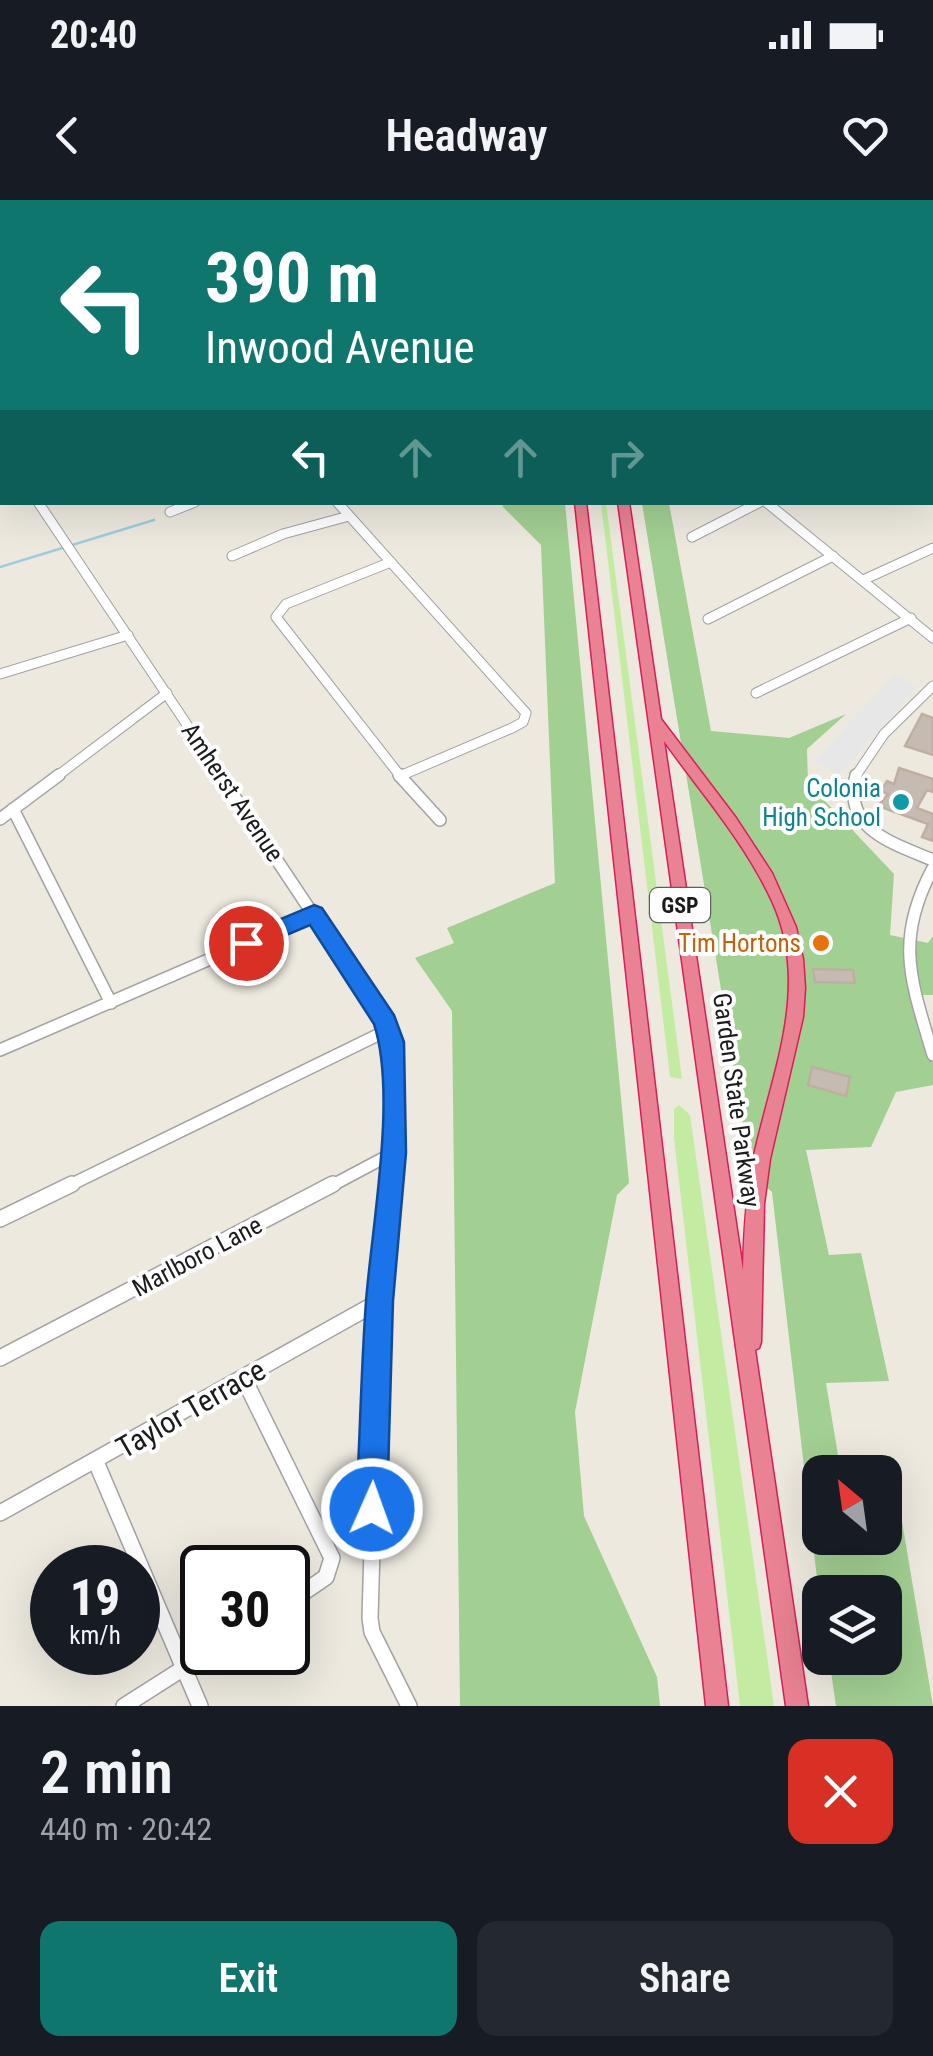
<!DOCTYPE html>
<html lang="en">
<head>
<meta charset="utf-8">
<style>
	body { margin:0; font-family:"Roboto Condensed",sans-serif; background:#242831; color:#f1f3f6; height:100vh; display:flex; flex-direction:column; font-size:38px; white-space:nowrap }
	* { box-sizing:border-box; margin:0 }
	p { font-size:32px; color:#9ea1a6 }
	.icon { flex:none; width:55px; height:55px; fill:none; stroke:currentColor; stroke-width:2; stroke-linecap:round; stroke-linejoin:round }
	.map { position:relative; height:1506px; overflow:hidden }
	.panel { display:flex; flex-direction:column; background:#171b24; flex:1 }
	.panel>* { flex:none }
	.hud { position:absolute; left:0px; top:0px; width:935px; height:305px; box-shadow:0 10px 40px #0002; background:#0f766e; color:#fff; overflow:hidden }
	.needle { width:65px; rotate:331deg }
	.buttons { position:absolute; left:802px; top:1255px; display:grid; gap:20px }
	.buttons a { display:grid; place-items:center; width:100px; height:100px; border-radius:20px; background:#171b24; box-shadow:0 10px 40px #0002; font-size:50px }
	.speed { position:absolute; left:30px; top:1345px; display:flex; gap:20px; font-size:50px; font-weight:700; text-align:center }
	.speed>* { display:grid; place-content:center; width:130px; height:130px; border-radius:50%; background:#171b24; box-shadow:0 10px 40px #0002; line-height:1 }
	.speed small { font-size:25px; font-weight:400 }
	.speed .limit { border:5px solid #111; border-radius:15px; background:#fff; color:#111 }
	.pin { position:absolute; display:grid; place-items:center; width:85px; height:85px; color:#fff; margin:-42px; border:5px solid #fff; border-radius:50%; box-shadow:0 2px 10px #0007 }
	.me { position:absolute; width:110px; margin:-55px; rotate:2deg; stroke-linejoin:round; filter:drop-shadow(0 0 8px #0008) }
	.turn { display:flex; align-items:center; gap:35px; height:210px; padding:0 40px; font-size:45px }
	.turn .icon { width:130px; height:130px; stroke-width:2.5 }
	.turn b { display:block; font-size:70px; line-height:85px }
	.lanes { display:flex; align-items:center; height:95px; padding:0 40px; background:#0003; justify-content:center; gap:50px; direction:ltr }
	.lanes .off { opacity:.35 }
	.round { display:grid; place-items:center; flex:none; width:105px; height:105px; border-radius:20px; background:#242831 }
	.overview { display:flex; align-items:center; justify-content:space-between; height:170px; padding:0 40px }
	h1 { font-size:60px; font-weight:600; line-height:75px }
	.cta { display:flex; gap:20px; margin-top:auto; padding:20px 40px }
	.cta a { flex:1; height:115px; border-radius:20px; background:#0f766e; color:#fff; font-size:40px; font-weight:600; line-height:115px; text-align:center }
	.cta a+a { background:#242831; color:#f1f3f6 }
	.status { display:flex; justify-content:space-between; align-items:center; height:70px; padding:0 50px; background:#171b24; direction:ltr }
	.status svg { height:28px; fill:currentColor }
	header { display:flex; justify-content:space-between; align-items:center; height:130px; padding:0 40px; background:#171b24; font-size:45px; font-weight:600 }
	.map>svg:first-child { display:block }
	.education { fill:#feffd6 }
	.grass { fill:#c3eba2 }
	.forest { fill:#a2cf92; fill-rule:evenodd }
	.parking { fill:#e7e7e7 }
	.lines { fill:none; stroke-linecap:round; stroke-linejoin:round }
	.stream { stroke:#9dcddd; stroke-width:2.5 }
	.building { fill:#c5bbb3; stroke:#bfafa1; stroke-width:2.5 }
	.minor-far3-casing { stroke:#a2a2a2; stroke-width:9 }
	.minor-far2-casing { stroke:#a2a2a2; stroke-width:11 }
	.minor-far1-casing { stroke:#a2a2a2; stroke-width:14 }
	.minor-casing { stroke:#a2a2a2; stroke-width:18 }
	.major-casing { stroke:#916600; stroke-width:2 }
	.highway-casing { stroke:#dc1c57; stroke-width:3 }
	.minor-far3 { stroke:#fff; stroke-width:8 }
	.minor-far2 { stroke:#fff; stroke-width:9 }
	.minor-far1 { stroke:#fff; stroke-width:11 }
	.minor { stroke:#fff; stroke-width:15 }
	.major { fill:#ffd492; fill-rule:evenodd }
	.highway { fill:#e98292; fill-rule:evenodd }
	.route { fill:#1a73e8; stroke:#114b97; stroke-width:2.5 }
	.culture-dot { fill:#0f9aa8; stroke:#fff; stroke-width:4 }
	.food-dot { fill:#e8710a; stroke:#fff; stroke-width:4 }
	.labels { text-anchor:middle; stroke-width:8; stroke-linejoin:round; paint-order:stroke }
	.shield { fill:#fff; stroke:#5f5f5f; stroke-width:2.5 }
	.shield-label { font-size:22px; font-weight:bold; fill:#1b1b1b }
	.culture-label { font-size:25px; fill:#0d838f; stroke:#fff; text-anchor:end }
	.street-label { font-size:25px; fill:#1b1b1b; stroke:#fff }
	.food-label { font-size:25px; fill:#c56008; stroke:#fff; text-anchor:end }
	.near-street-label { font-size:30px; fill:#1b1b1b; stroke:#fff }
</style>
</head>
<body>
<div class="status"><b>20:40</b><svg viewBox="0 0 49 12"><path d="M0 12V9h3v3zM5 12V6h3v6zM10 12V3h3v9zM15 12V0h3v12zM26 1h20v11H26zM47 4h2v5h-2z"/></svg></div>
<header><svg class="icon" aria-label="back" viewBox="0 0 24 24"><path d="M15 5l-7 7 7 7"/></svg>Headway<svg class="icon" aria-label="heart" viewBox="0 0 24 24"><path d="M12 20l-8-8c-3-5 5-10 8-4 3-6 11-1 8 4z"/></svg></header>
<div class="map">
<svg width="933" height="1506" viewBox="0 0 933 1506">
	<rect width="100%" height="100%" fill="#ede9df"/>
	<!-- education -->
	<polygon class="education" points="11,0 380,0 371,2"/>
	<!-- grass -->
	<g class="grass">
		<polygon points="601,303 606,303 682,879 670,877"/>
		<polygon points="679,905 690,915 774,1506 740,1506 674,938 674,909"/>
	</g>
	<!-- forest -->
	<g class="forest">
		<polygon points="511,302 565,303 629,983 617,995 575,1212 584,1316 657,1477 660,1506 460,1506 452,811 415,758 454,743 447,728 555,683 541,345 502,306"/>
		<path d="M642 303H669L711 531 789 538 846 514 807 549 808 583 894 674 890 735 928 743 933 736V795H919L933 851V885L896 892 871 947 806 950 829 1055 861 1053 889 1181 826 1183 838 1255 891 1256 933 1506H836L829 1458H885V1392H820V1404L772 992 751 974ZM820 1272H885V1338H820Z"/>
	</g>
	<!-- parking -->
	<polygon class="parking" points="895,475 917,487 839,575 815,560"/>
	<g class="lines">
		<!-- stream -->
		<polyline class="stream" points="0,367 154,320"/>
	</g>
	<!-- building -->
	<g class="building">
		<polygon points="922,514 933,518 933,555 905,546"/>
		<polygon points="899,568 933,579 933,592 927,590 917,608 933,614 933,641 922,637 928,624 878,606 888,594 881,591 887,581 894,584"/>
		<polygon points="813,769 853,770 855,783 815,782"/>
		<polygon points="812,867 850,877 846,896 808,885"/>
	</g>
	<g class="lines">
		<!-- minor-far3 casing -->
		<g class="minor-far3-casing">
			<g id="minor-far3">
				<polyline points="424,0 429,2"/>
				<polyline points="683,0 688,2"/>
				<polyline points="722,0 726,2"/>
				<polyline points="797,0 801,2"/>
				<polyline points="882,0 886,2"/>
			</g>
		</g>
		<!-- minor-far2 casing -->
		<g class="minor-far2-casing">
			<g id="minor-far2">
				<polyline points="38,302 222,577"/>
				<polyline points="337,302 526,513 523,522 512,528 400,576"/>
				<polyline points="766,302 933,438"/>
				<polyline points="170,312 195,302"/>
				<polyline points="692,337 760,302"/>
				<polyline points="232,356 283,334 349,316"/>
				<polyline points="391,362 286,404 276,417 401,577"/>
				<polyline points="863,380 933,348"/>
				<polyline points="708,419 833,356"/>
				<polyline points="0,474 128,435"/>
				<polyline points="756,493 911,418"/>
				<polyline points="56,577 167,493"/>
				<polyline points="855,577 884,534 933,486"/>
			</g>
		</g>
		<!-- minor-far1 casing -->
		<g class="minor-far1-casing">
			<g id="minor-far1">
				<polyline points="220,575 385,822 397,888 393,987"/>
				<polyline points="399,575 440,620"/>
				<path d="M856 575C842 629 892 643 933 660"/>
				<polyline points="400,576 403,575"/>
				<polyline points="13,609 111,803"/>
				<polyline points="0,619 59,575"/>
				<path d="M933 668C894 740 911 781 933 855"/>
				<polyline points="0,850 314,714"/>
				<polyline points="66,987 388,830"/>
				<polyline points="329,987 393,953"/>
			</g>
		</g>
		<!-- minor casing -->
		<g class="minor-casing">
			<g id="minor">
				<polyline points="393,984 378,1142 370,1418 372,1432 409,1506"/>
				<polyline points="0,1019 72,984"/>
				<polyline points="0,1158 333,984"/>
				<polyline points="244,1179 332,1358 326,1377 288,1403"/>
				<polyline points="96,1262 200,1506"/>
				<polyline points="0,1313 380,1101"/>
				<polyline points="124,1506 209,1452"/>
			</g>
		</g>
		<!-- major casing -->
		<g class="major-casing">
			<g id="major">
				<polygon points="705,0 719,0 715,2 705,2"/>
				<polygon points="2,234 2,240 0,241 0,235"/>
			</g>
		</g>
		<!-- highway casing -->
		<g class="highway-casing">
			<g id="highway">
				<rect x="543" y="0" width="8" height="2"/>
				<rect x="578" y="0" width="8" height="2"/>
				<polygon points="575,302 586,302 728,1506 706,1506"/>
				<path d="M618 302H629L661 519 736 618 772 673 796 727 803 759 805 788 803 817 770 959 764 1004 761 1142 759 1148 755 1150 808 1506H786ZM664 541C701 593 745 642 772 701 811 786 773 870 754 955 746 993 744 1031 743 1070Z"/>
			</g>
		</g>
		<!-- minor-far3 -->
		<use href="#minor-far3" class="minor-far3"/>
		<!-- minor-far2 -->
		<use href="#minor-far2" class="minor-far2"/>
		<!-- minor-far1 -->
		<use href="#minor-far1" class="minor-far1"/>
		<!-- minor -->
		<use href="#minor" class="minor"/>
		<!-- major -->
		<use href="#major" class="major"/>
		<!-- highway -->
		<use href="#highway" class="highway"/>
	</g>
	<!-- route -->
	<path class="route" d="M314 705 322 708 394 815 404 842 406 953 393 1101 387 1309 382 1320 372 1324 361 1320 356 1309C360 1240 361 1170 366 1101 372 1025 397 894 374 824L310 725 246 752 235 743 238 737Z"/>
	<!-- markers -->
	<circle class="culture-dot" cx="901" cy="602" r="10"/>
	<circle class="food-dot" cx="821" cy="743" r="10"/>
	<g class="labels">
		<!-- shield labels -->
		<rect class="shield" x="650" y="688" width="60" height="34" rx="8"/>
		<g class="shield-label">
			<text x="680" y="713">GSP</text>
		</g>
		<!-- culture labels -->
		<g class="culture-label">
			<text x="881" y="597">Colonia<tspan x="881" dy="29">High School</tspan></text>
		</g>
		<!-- street labels -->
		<g class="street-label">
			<text transform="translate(233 592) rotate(56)" y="9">Amherst Avenue</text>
			<text transform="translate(737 900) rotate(82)" y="9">Garden State Parkway</text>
			<text transform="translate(197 1056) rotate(-28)" y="9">Marlboro Lane</text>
		</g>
		<!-- food labels -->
		<g class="food-label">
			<text x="801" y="752">Tim Hortons</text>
		</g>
		<!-- near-street labels -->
		<g class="near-street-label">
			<text transform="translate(191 1209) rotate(-30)" y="10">Taylor Terrace</text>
		</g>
	</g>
</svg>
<div class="buttons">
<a><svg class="needle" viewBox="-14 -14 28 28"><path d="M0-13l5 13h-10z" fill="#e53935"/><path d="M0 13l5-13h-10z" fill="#9ea1a6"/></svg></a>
<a><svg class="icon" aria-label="layers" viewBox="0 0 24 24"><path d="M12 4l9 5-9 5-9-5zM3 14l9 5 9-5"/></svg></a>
</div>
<div class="speed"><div>19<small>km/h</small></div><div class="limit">30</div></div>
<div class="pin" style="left:246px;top:743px;background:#d93025"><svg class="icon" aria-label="arrive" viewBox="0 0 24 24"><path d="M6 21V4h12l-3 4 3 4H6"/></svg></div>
<svg class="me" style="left:372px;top:1309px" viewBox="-20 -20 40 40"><circle r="17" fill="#1a73e8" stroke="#fff" stroke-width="3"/><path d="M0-11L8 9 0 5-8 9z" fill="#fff"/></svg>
<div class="hud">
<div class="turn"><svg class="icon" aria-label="left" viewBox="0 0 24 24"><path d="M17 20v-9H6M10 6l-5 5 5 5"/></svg><div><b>390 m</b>Inwood Avenue</div></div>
<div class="lanes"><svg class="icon" aria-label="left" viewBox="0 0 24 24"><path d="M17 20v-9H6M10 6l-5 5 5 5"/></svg><svg class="icon off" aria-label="ahead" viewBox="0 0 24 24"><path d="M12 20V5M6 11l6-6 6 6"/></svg><svg class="icon off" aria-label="ahead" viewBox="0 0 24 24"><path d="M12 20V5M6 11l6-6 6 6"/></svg><svg class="icon off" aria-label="right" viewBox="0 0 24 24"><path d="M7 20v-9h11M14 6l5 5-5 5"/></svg></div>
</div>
</div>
<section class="panel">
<div class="overview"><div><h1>2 min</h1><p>440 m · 20:42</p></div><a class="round" style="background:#d93025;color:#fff"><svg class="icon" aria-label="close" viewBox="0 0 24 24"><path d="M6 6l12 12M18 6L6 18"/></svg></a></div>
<div class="cta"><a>Exit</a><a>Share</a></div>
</section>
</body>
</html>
